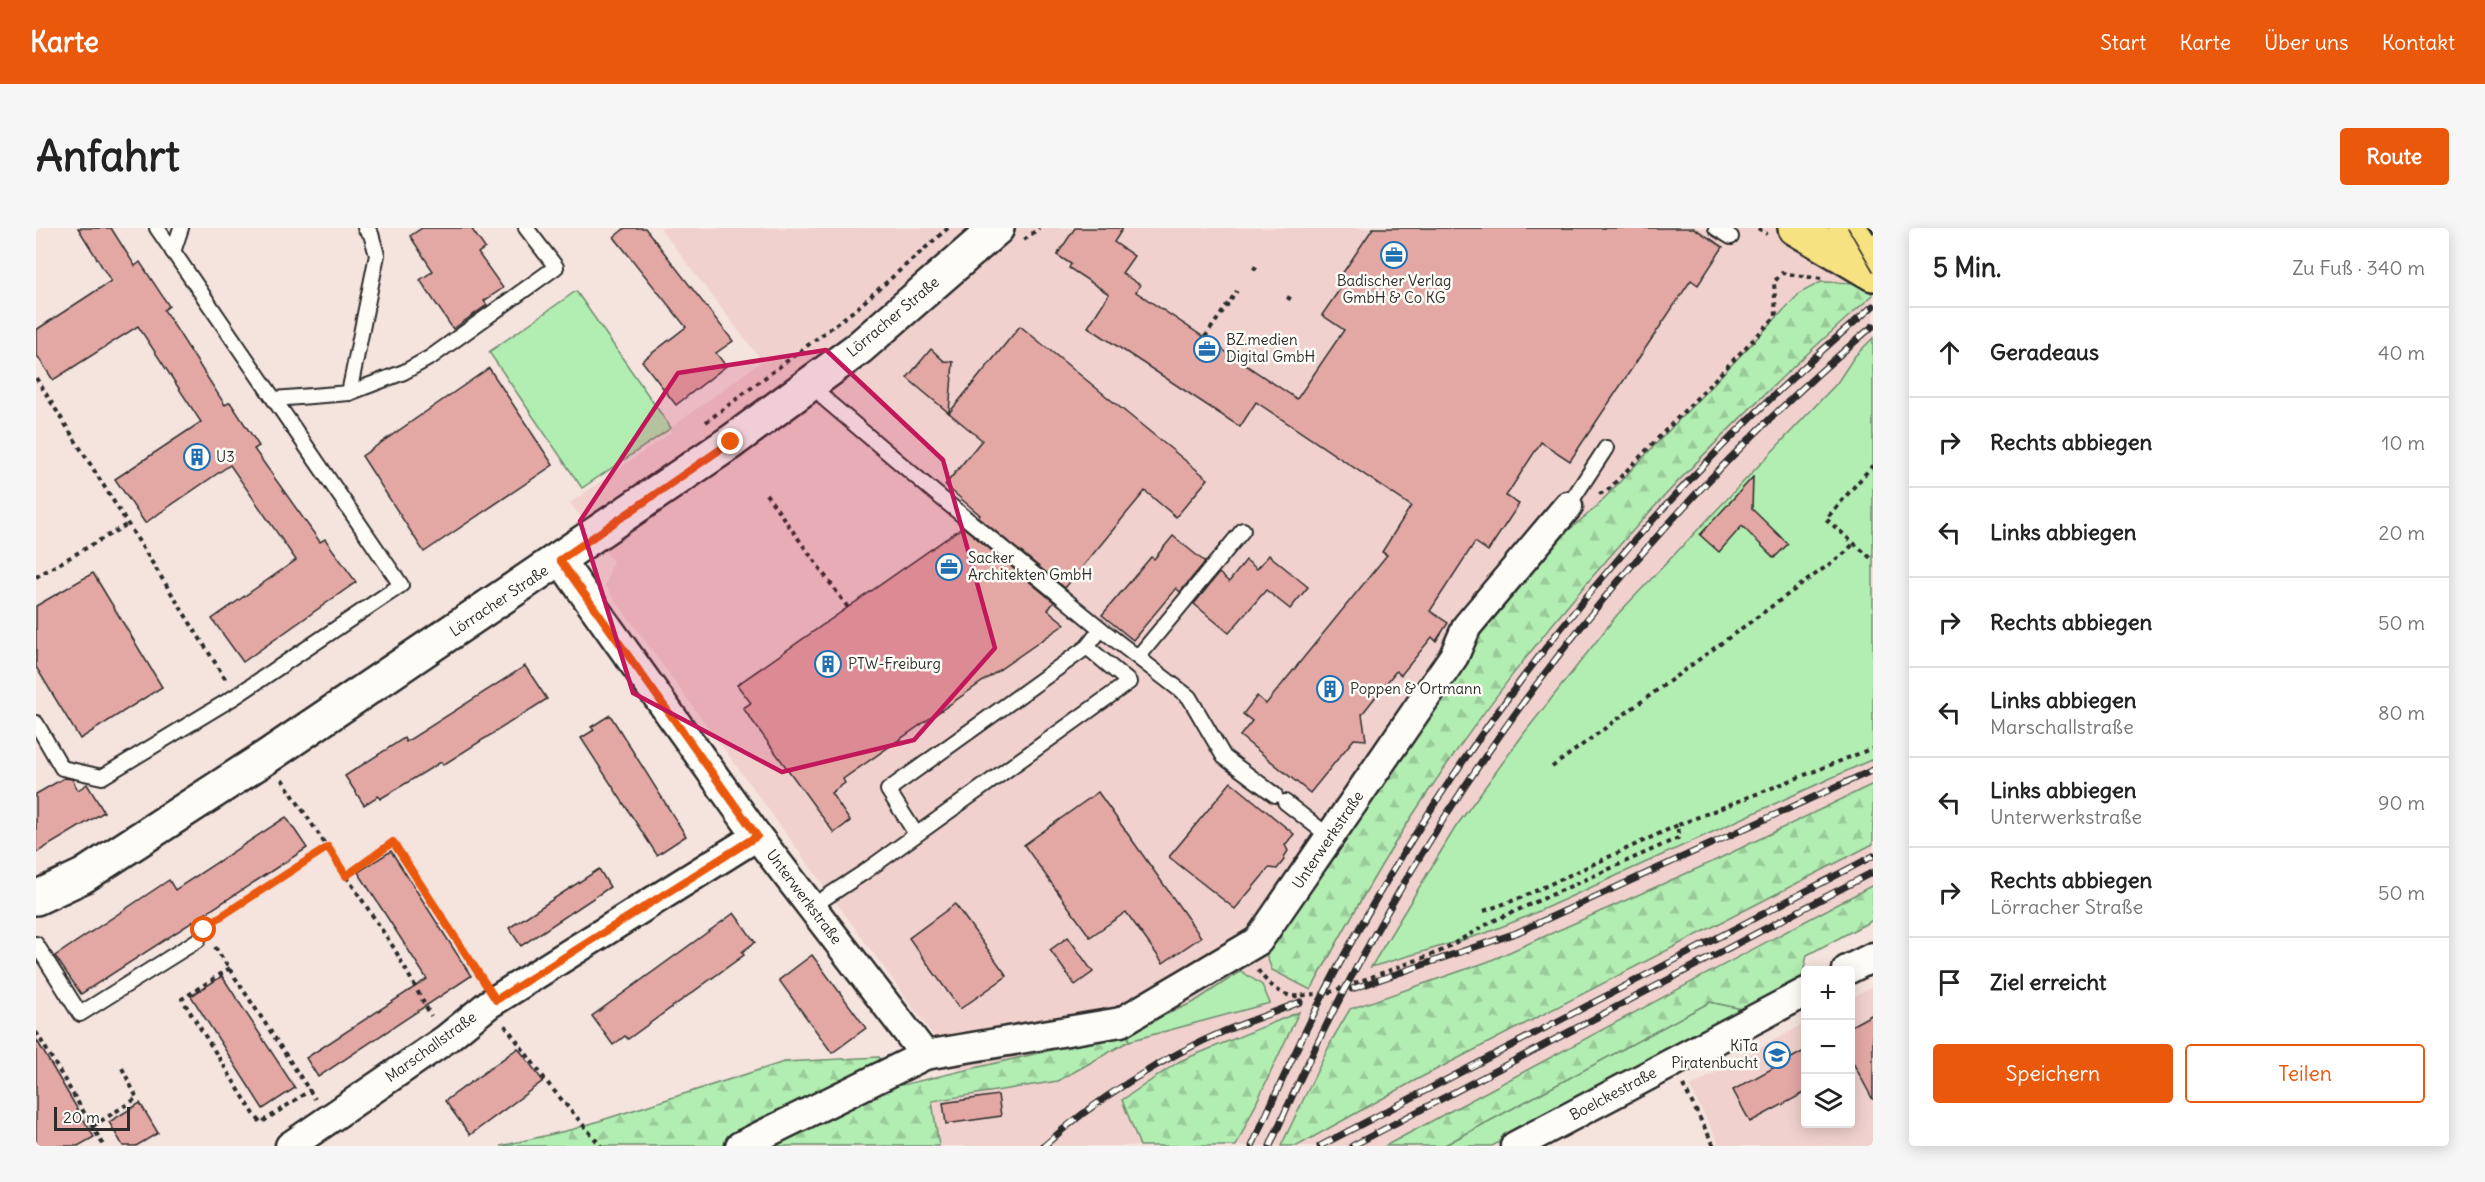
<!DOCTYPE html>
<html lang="de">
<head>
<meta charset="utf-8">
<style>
  body { margin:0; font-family:Delius,sans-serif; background:#f6f6f6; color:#222 }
  .controls { position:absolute; right:18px; bottom:18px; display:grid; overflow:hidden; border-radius:6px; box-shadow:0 3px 15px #0003 }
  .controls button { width:54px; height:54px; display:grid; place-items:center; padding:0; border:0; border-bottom:2px solid #e0e0e0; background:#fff; color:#222; font:30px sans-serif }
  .scale { position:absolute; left:18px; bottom:15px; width:76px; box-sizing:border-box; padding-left:6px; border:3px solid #2b2b2b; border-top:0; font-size:16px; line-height:21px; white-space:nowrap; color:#2b2b2b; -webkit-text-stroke:4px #fdfcf7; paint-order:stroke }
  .stop { position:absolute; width:18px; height:18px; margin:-14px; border:4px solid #ea580c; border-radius:50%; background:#fff }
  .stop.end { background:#ea580c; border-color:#fff; box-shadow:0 2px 6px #0008 }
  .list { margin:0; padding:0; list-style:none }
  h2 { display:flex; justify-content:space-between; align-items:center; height:78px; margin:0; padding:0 24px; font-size:26px }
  h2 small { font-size:20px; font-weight:400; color:#767676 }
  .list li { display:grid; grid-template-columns:39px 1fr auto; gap:18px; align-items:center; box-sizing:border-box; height:90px; padding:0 24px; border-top:2px solid #e0e0e0 }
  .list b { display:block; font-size:22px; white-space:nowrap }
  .list p { margin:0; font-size:20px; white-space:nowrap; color:#767676 }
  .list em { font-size:20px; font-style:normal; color:#767676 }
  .actions { display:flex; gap:12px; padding:18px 24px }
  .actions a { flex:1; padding:14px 0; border:2px solid #ea580c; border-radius:6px; text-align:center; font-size:21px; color:#ea580c }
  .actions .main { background:#ea580c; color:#fff }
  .icon { flex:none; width:33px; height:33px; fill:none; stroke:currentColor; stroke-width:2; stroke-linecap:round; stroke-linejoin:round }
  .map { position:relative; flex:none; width:1837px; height:918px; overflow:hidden; border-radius:6px }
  header { display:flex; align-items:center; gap:36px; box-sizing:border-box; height:84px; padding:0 30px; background:#ea580c; color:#fff }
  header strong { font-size:28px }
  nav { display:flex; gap:33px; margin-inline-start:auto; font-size:21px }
  .intro { display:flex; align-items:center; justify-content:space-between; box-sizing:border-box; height:144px; padding:0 36px }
  h1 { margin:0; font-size:42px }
  .button { padding:15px 27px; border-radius:6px; background:#ea580c; color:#fff; font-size:21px; font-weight:700 }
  main { display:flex; gap:36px; padding:0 36px }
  aside { flex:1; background:#fff; border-radius:6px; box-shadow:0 3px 15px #0003 }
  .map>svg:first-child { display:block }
</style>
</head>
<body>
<header>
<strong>Karte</strong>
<nav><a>Start</a><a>Karte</a><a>Über uns</a><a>Kontakt</a></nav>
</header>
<div class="intro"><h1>Anfahrt</h1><a class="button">Route</a></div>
<main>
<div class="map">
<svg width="1837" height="918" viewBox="0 0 1837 918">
  <defs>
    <pattern id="forest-firs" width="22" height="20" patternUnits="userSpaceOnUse" patternTransform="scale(1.5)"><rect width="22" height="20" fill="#b2edb2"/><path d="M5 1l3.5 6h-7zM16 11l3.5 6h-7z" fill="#99cb99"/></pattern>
  </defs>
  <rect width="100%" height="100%" fill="#f5e3de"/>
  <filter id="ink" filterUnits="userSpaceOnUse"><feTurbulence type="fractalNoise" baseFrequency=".0167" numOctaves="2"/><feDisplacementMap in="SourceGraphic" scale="12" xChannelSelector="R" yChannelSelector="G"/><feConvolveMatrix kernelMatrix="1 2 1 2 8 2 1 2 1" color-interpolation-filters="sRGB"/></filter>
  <g filter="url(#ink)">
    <g fill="#f0d1cd">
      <path d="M624,0H1837V65L1826,55L1528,306L1424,430L1275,762L1341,645L1389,567L1431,508L1540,367L1598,300L1671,223L1784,114L1837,67V110L1818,129L1801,155L1780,178L1581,387L1489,504L1419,600L1335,739L1450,705L1492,688L1837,531V556L1676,634L1451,734L1314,781L1245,918H1200L1262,785L1144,833L1086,872L1104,918H903L896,873L1022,853L1093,813L1234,774L1226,757L1205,743L1158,774L1092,804L924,844L569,358L577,333L534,275L636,204L635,200L726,133Z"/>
      <path d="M1837,616V657L1349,918H1261L1378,853Z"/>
      <path d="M1837,758V918H1684L1654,859L1769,795L1770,896H1814L1815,770Z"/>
    </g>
    <g fill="#b2edb2" stroke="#6e8c6e" stroke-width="1.5">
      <path d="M540,63L635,200L546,260L453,124Z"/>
      <path d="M1837,110V531L1492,688L1450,705L1335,739L1419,600L1489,504L1581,387L1801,155L1818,129Z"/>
      <path d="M1205,743L1226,757L1234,775L1093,813L1092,804L1158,774Z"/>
      <path d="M1674,774L1711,782L1635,826L1456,918H1407Z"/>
    </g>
    <g fill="url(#forest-firs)" stroke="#6e8c6e" stroke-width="1.5">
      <path d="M1785,54L1826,55L1837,67C1668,214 1515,381 1390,567C1348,629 1311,696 1275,762L1236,742L1228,721L1424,430L1528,306L1557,282L1764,65Z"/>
      <path d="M1837,556V616L1378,853L1261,918H1245L1297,810L1314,781L1451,734L1676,634Z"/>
      <path d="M1837,657V692L1771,727L1766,749L1711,782L1674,774L1407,918H1349Z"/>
      <path d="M1263,784L1200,918H1104L1086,872L1144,833Z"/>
      <path d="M1092,804L1093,813L1022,853L896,873L903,918H465L538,901L748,834L843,829L866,857Z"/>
    </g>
    <g fill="#e3a8a4" stroke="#2b2b2b" stroke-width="1.5">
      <path d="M42,0H75L99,38L104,34L133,78L128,82L189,177L194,174L223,218L218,221L284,314L289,311L320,354L207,434L176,391L260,332L194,237L109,295L79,251L165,194L102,98L17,152L0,126V102L75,53Z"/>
      <path d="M386,0H435L449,20L442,25L467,60L448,73L451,77L417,101L384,52L397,43L374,8Z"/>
      <path d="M589,0H609L697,113L680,125L690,138L640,177L606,133L650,99L578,9Z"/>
      <path d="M1039,0H1087L1078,14L1098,28L1086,45L1104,57L1100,64L1261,171L1308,102L1286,87L1306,58L1300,55L1337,0H1658L1687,19L1662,57L1655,52L1534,233L1505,214L1470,268L1483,276L1452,323L1439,314L1394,383L1412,395L1400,413L1396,409L1365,447L1360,443L1326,486L1330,512L1318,511L1274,565L1204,508L1216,493L1207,486L1221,468L1230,476L1351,327L1346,324L1375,278L1220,174L1204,199L1052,99L1073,66L1033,40L1035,36L1021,27Z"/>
      <path d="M984,98L1172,251L1140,289L1109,263L1029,360L942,289L944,287L909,257L946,212L913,185Z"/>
      <path d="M895,121L908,133L917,134L913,185L871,150Z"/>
      <path d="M453,140L517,237L388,324L326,228Z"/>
      <path d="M1717,249L1716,281L1752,316L1738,330L1706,298L1683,324L1664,307Z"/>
      <path d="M927,299L1018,374L1012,382L1029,396L807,551L809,555L795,565L814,593L798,605L707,480L715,475L701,457Z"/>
      <path d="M1137,308L1169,334L1144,364L1140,360L1097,412L1066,387L1115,329L1118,331Z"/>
      <path d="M1233,327L1272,359L1254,381L1230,362L1193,405L1158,376L1183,345L1193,354L1210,332L1221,341Z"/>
      <path d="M57,345L126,459L44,511L0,439V378Z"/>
      <path d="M489,438L511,471L407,537L405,534L344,571L342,568L328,577L309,548L368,510L370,514Z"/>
      <path d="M574,487L650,608L621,627L545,510L558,502L555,499Z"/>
      <path d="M28,550L36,551L42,562L51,556L68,584L0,625V566Z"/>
      <path d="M1195,554L1258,606L1249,617L1252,623L1248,629V632L1241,641L1233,640L1199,681L1133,629Z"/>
      <path d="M1062,564L1165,709L1127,735L1090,684L1054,709L988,617Z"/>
      <path d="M250,589L271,620L45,766L19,728L133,652L139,662Z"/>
      <path d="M355,623L435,748L282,849L270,830L391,751L322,644Z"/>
      <path d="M563,641L574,659L485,718L473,700Z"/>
      <path d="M919,676L971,748L924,781L873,710Z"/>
      <path d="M698,685L719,714L706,724L708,727L592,811L589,808L577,817L556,788Z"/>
      <path d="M1032,709L1057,744L1039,757L1014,722Z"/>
      <path d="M776,727L830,800L796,825L743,752Z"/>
      <path d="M186,748L259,860L227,881L155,768Z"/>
      <path d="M1837,786V872L1815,831V798Z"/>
      <path d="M0,811L58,909L42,918H0Z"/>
      <path d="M482,820L507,853L434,907L409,873Z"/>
      <path d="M1770,822V864L1714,894L1697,862Z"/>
      <path d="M962,867L965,888L910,896L907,875Z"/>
      <path d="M104,875L122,905L100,918H87L73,894Z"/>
    </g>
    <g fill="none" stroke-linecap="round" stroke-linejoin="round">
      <defs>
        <g id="lane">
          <path d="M1680,0L1695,9"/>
          <path d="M137,24L145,0"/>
          <path d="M775,154L791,173L898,264L1065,401L1153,469L1188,529L1239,567"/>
          <path d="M313,165L368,144L395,129L520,39L490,0"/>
          <path d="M238,171L313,165L341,27L335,6L329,0"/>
          <path d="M1532,278L1570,220"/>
          <path d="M1102,429L1207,302"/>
          <path d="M0,495L26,540L66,549L200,468L365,357L121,0"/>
          <path d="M1249,574L1294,609"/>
          <path d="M880,606L852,562L1051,419L1065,401"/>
          <path d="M775,679L827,645L1093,454L1051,419"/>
          <path d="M0,716L44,786L162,712"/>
        </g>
        <g id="street">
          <path d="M524,332L721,608L889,827"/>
          <path d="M1811,742L1837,729"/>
          <path d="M254,918L410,811L453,776L721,608"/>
          <path d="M704,918L889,827L1085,794L1222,713L1418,428L1431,398L1532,278"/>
          <path d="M1479,918L1770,764"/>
        </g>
        <path id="secondary" d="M0,670L47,648L232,528L695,214L823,120L961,0"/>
        <g id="primary">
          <path d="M1759,0L1837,46"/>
          <path d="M1809,0L1837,27"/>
        </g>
      </defs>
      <use href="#lane" stroke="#2b2b2b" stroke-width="18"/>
      <use href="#street" stroke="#2b2b2b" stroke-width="33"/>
      <use href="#secondary" stroke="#2b2b2b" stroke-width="38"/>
      <use href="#primary" stroke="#2b2b2b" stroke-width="38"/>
      <g stroke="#2b2b2b" stroke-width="4" stroke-dasharray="4.5 4.5" stroke-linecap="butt">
        <path d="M1722,0L1731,6"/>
        <path d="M988,12L1003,0"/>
        <path d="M1217,39L1223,42"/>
        <path d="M1251,69L1256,72"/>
        <path d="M1169,109L1201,63"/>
        <path d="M0,150L190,452"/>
        <path d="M670,194L820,81L912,0"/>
        <path d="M1837,237L1790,291L1837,332"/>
        <path d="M730,266L813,381"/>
        <path d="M1563,266L1571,263L1740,88L1738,54L1746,45L1785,51"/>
        <path d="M0,349L92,296"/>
        <path d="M1516,539L1810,324L1818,315"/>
        <path d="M246,551L358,720L395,788"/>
        <path d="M310,648L357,614L446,752"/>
        <path d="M1448,683L1484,670L1642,597"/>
        <path d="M172,697L292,619"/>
        <path d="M179,719L279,871"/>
        <path d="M194,740L146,771L218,886L225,895L274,862"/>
        <path d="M1222,742C1229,753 1243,766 1256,768C1262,769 1279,765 1289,766L1403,724L1455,694L1642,610V597L1837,520"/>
        <path d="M469,797L514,858L565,918"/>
        <path d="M0,804L68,918"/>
        <path d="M1647,857L1678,918"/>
        <path d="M57,898L101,870L86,840"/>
      </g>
      <use href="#lane" stroke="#fdfcf7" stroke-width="14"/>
      <use href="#street" stroke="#fdfcf7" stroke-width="28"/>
      <use href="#secondary" stroke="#fdfcf7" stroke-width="33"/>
      <use href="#primary" stroke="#f7e281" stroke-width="33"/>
      <g stroke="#2b2b2b" stroke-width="1.5">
        <path d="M1812,0L1837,43"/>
        <path d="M1834,0L1837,5"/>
      </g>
      <defs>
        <g id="rail">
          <path d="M1316,761L1480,705L1837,542"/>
          <path d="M1008,918C1058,872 1128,829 1191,802C1215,792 1240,784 1264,774"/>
          <path d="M1216,918C1246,852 1276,786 1311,722C1446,477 1623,260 1837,78"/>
          <path d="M1234,918C1369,605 1576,318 1837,98"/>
          <path d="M1284,918L1837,628"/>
          <path d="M1316,918L1837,644"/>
        </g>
      </defs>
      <use href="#rail" stroke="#2b2b2b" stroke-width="7"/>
      <use href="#rail" stroke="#fdfcf7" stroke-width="4.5" stroke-dasharray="14" stroke-linecap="butt"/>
    </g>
  </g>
  <g fill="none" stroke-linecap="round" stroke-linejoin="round" filter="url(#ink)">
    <path stroke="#ea580c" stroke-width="8" d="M168,702L167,700L292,619L310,648L357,614L460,772L721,608L524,332L695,214"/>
  </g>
  <path fill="#c2185b" fill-opacity="0.2" stroke="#c2185b" stroke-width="4.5" stroke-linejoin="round" d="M790,122L907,232L959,420L878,512L746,544L597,465L544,293L642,145Z"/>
  <defs>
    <symbol id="office-ring" viewBox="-11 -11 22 22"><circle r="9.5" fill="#fdfcf7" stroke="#1f6fb2" stroke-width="1.5"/><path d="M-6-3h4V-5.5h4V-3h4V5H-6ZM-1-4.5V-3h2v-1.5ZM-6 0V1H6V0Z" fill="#1f6fb2"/></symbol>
    <symbol id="building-ring" viewBox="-11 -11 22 22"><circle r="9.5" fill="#fdfcf7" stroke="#1f6fb2" stroke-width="1.5"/><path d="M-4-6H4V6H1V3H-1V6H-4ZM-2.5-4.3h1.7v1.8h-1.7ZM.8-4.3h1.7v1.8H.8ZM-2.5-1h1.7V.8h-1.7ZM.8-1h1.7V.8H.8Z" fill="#1f6fb2"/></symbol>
    <symbol id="school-ring" viewBox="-11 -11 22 22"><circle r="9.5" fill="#fdfcf7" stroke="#1f6fb2" stroke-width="1.5"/><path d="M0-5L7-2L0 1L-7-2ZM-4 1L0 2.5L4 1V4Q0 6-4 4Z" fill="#1f6fb2"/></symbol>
  </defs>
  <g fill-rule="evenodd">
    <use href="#office-ring" x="1343" y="12" width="30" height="30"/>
    <use href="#office-ring" x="1156" y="106" width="30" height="30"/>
    <use href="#building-ring" x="146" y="214" width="30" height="30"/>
    <use href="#office-ring" x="898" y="324" width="30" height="30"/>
    <use href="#building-ring" x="777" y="421" width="30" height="30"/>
    <use href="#building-ring" x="1279" y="446" width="30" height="30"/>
    <use href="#school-ring" x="1726" y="812" width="30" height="30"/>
  </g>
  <g text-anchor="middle" stroke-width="5" stroke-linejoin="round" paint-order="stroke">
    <g font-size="15" fill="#2b2b2b" stroke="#fdfcf7" text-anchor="start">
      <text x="1358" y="58" text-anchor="middle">Badischer Verlag<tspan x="1358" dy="17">GmbH &amp; Co KG</tspan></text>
      <text x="1190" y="117">BZ.medien<tspan x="1190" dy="17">Digital GmbH</tspan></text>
      <text x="180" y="234">U3</text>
      <text x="932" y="335">Sacker<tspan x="932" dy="17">Architekten GmbH</tspan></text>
      <text x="812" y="441">PTW-Freiburg</text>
      <text x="1314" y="466">Poppen &amp; Ortmann</text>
      <text x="1722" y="823" text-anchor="end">KiTa<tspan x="1722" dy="17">Piratenbucht</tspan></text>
    </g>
    <g font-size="15" fill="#2b2b2b" stroke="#fdfcf7">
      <text transform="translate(857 89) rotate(-40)" y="5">Lörracher Straße</text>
      <text transform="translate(463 373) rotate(-34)" y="5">Lörracher Straße</text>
      <text transform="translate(1292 612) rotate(-56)" y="5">Unterwerkstraße</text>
      <text transform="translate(768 669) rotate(53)" y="5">Unterwerkstraße</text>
      <text transform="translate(395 819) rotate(-36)" y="5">Marschallstraße</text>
      <text transform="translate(1577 866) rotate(-28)" y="5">Boelckestraße</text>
    </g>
  </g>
</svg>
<div class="controls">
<button>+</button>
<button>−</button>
<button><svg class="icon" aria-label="layers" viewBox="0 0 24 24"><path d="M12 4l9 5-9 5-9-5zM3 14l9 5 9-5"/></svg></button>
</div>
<div class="scale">20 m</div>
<div class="stop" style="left:168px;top:702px"></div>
<div class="stop end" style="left:695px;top:214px"></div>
</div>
<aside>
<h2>5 Min.<small>Zu Fuß · 340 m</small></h2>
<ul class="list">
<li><svg class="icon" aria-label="ahead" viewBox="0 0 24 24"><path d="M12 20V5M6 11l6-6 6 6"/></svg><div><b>Geradeaus</b></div><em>40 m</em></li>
<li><svg class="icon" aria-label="right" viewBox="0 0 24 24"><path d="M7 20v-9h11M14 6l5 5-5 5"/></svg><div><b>Rechts abbiegen</b></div><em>10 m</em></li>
<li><svg class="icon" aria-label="left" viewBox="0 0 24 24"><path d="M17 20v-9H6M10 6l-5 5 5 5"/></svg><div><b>Links abbiegen</b></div><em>20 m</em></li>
<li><svg class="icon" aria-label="right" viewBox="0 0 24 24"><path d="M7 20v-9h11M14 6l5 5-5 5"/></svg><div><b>Rechts abbiegen</b></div><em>50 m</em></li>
<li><svg class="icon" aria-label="left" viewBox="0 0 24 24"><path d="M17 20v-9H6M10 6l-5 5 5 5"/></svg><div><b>Links abbiegen</b><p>Marschallstraße</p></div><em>80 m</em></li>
<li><svg class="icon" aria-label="left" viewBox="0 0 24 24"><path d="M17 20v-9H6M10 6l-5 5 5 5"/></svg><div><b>Links abbiegen</b><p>Unterwerkstraße</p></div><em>90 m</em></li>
<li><svg class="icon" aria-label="right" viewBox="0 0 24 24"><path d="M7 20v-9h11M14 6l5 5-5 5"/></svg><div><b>Rechts abbiegen</b><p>Lörracher Straße</p></div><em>50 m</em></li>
<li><svg class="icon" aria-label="arrive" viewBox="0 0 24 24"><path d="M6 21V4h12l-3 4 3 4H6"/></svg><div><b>Ziel erreicht</b></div></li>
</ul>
<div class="actions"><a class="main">Speichern</a><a>Teilen</a></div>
</aside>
</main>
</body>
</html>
